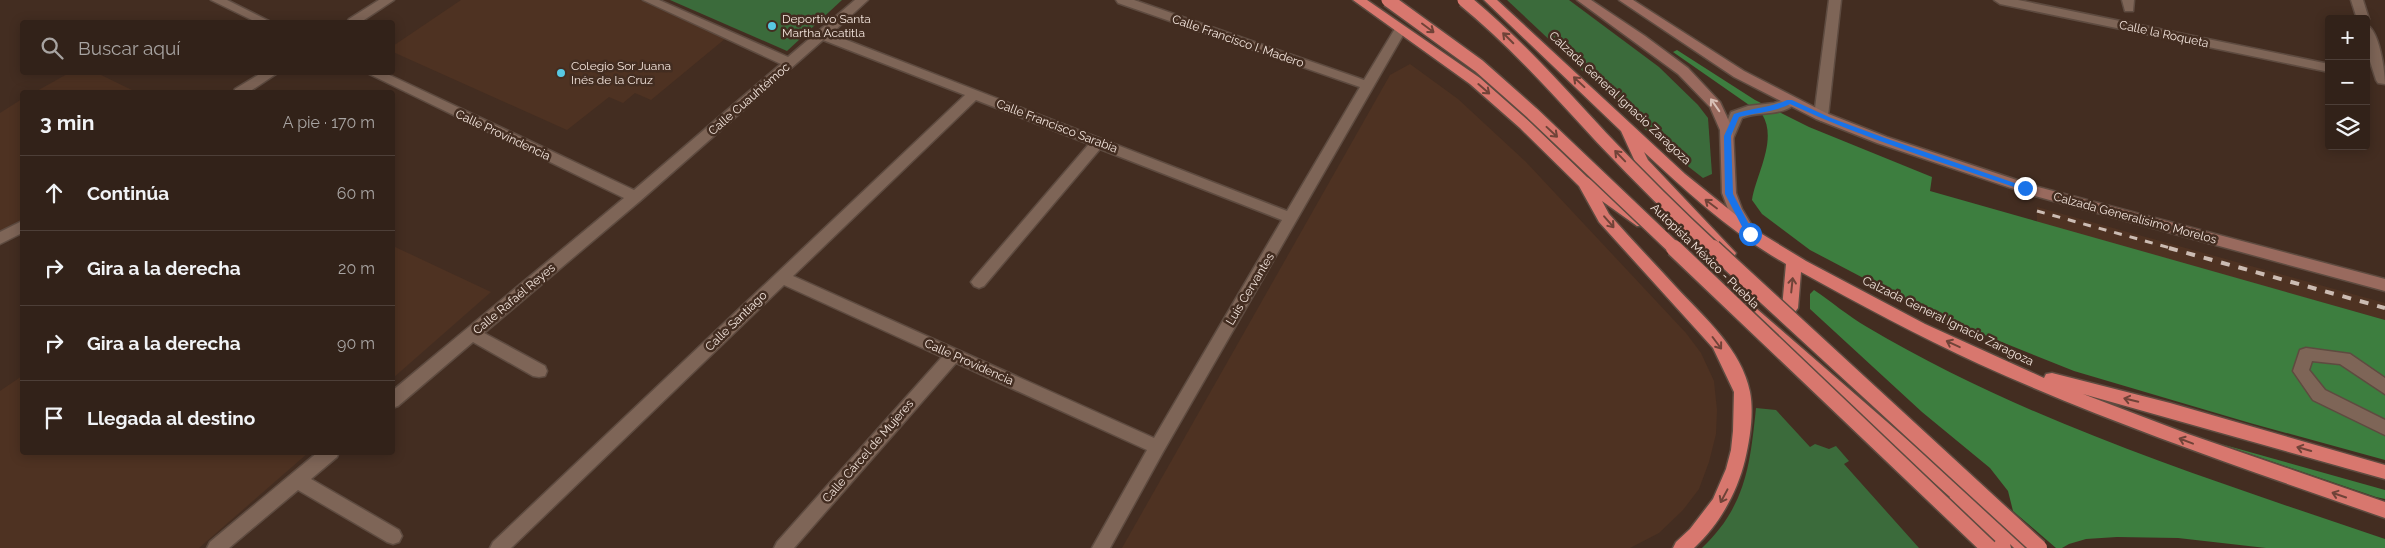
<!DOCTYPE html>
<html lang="es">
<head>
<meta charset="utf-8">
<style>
  body { margin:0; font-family:Raleway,sans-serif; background:#3a2a22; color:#f1f3f6 }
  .controls { position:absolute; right:15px; top:15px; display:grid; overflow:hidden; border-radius:5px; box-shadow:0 2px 12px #0003 }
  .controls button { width:45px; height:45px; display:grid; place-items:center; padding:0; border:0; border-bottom:1px solid #4d3f38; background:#322219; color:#f1f3f6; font:25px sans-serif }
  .stop { position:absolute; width:15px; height:15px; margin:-11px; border:4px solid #1a73e8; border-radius:50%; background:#fff }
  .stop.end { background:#1a73e8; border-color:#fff; box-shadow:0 1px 5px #0008 }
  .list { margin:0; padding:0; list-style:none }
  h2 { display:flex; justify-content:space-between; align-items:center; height:65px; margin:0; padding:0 20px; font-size:21px }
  h2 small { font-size:16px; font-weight:400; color:#a8a4a2 }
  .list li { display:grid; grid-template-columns:32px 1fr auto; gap:15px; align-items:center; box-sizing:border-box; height:75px; padding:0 20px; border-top:1px solid #4d3f38 }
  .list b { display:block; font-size:19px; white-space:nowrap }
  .list em { font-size:16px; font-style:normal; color:#a8a4a2 }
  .icon { flex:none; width:28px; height:28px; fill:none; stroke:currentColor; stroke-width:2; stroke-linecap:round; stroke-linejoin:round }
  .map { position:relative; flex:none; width:2385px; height:548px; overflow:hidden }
  .search { position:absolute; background:#322219; box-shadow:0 2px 12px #0003; left:20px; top:20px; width:375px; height:55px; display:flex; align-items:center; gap:12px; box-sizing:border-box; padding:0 18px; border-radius:5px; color:#a8a4a2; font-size:19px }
  .panel { position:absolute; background:#322219; box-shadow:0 2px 12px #0003; left:20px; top:90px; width:375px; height:365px; border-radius:5px }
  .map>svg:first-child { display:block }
</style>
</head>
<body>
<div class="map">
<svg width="2385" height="548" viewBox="0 0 2385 548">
  <rect width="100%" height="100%" fill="#432d21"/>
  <g fill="#4e3222">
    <path d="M461,0H640L726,38L651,100L635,93L623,103L609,97L567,130L393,52V46Z"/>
    <path d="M1410,64L1458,99L1526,162L1686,333L1701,353L1714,381L1717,410L1716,434L1709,462L1699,489L1683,510L1659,533L1630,548H1122L1390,75Z"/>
    <path d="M69,73H97L136,92H35Z"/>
    <path d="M22,99V226L0,240V113Z"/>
    <path d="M2037,207L2385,303V320L2037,223Z"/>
    <path d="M393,246L491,292L393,378L392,246Z"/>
    <path d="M22,376V452L308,453L199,548H0V391Z"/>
  </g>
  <g fill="#3b6b3b">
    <path d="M670,0H842L787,51Z"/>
    <path d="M1507,0H1569L1659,67L1698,105L1708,118L1712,174L1703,178L1667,150Z"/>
    <path d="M1756,408L1776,410L1810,447L1815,444L1829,449L1836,446L1849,461L1844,464L1919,548H1702C1746,506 1750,465 1756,408Z"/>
  </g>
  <g fill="#3d7e3f">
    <path d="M1677,50L1755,100L1809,127L1932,177L1930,191L2385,320V460L2250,423L2074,371L1932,314L1810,250L1762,214L1752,200C1756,174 1778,140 1762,114L1673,52Z"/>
    <path d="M1814,290C1832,302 1848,316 1867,327C2027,422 2209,479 2385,539V548H2266L2178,538L2117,537L2086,539L2069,544L2062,548H2056L2013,511L2008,491L1990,468L1922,412L1810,309V294Z"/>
    <path d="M2221,444L2385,490V499L2376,497Z"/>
  </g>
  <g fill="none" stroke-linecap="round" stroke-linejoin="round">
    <defs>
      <g id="street">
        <path d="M211,0H227L271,22H256Z"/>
        <path d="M379,0H394L361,22H347L349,19Z"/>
        <path d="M643,0H659L788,57L855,0H868L831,34L1287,211L1360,87L1118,3L1116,0H1134L1364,80L1396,27H1404L1406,30L1163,452L1110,548H1092L1147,450L956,363L794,548H774L777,542L942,357L784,285L511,548H490L493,542L965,95L823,40L640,201L484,333L545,366L547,371L545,376L539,377L533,376L473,342L398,406L392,408V391L624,198L365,72H383L634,190L781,64ZM976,100L1089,144L974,278L971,282L974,286L979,288L984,286L1100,149L1282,220L1154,438L793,276Z"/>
        <path d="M1829,0H1841L1828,116L1821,121L1814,116Z"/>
        <path d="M1994,0H2018L2329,64V72L2000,4Z"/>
        <path d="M2122,0H2134L2133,11H2125Z"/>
        <path d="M2351,0H2363L2369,19L2367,22L2366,19H2357Z"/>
        <path d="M2366,25C2379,28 2385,72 2385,84L2378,83L2376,80L2366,49Z"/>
        <path d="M263,72H279L249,92H234L235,89Z"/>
        <path d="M1789,98L1794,99L1796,102C1785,117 1757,111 1742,118L1733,139L1728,141L1721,136L1731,112L1748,106L1774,103Z"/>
        <path d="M22,221V233L0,244V232Z"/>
        <path d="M2306,348L2350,354L2385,378V394L2340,364L2312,361L2309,370L2325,390L2385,420V435L2313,400L2293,371L2300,350Z"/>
        <path d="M318,452H339L337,457L311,479L399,530L402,536L399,542L393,544L387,542L298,490L229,548H207L210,542Z"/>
      </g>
      <g id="secondary">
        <path d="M1577,0H1591L1645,36L1688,68L1720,102L1733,130L1736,193L1742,209L1757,234L1755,238H1745L1728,209L1722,193L1720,130L1710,107L1678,74Z"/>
        <path d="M1619,0H1633L1744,71L1826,113L1887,137L2038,187L2385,279V291L2035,196L1877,143L1816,119L1734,77Z"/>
      </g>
      <g id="highway">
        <path d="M1353,0H1367L1480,78L1530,122L1587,177L1647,218L1649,222L1647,226H1637L1602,201L1609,214C1631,239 1654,263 1676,287C1704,317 1742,350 1750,392C1754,413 1750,439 1745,460C1737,493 1719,525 1694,548H1673L1676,542L1690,529L1713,499L1726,469L1731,450L1733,431L1734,392L1713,348L1599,222L1579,186L1520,128L1470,84Z"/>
        <path d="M1484,0H1497L1685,174L1752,228L1806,261L1925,324L2044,378L2046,374L2052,373L2170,403L2385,465V479L2083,394L2188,434L2385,502V518C2248,470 2111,424 1979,364C1918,336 1859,304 1801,272L1798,308L1795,312L1790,314L1785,312L1782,308L1786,264C1733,234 1688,193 1644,152L1648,160L1736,253L1734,257H1724L1637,166L1621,131Z"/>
        <path d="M1745,301L1750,303L2000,520C2012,516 2030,538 2035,548H2014L2010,544L2011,548H1990L1947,508L1944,503L1950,497L1740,311L1737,307L1740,303Z"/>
      </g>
    </defs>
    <use href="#street" stroke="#5e4b40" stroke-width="3"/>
    <use href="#secondary" stroke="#5e4b40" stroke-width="3"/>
    <use href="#highway" stroke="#5e4b40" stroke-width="3"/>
    <use href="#street" fill="#7e6557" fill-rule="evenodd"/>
    <use href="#secondary" fill="#996a5e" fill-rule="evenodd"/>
    <use href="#highway" fill="#d8776e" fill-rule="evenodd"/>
    <path stroke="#ccbcb3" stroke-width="3" stroke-dasharray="8 8" stroke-linecap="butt" d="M2037,211L2174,249"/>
    <path stroke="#ccbcb3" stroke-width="4" stroke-dasharray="9 9" stroke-linecap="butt" d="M2169,248L2385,308"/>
    <defs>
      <g id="highway-bridge-far1">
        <path d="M1388,0L1479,66L1532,113L1675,249"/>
        <path d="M1464,0C1514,41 1557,89 1601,137C1637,175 1675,213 1714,249"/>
      </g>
      <g id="highway-bridge">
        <path d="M1674,248L1989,548"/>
        <path d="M1713,248L2039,548"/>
      </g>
    </defs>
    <use href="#highway-bridge-far1" stroke="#5e4b40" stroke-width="16" stroke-linecap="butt"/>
    <use href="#highway-bridge" stroke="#5e4b40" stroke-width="19" stroke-linecap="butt"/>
    <use href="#highway-bridge-far1" stroke="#d8776e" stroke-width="13"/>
    <use href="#highway-bridge" stroke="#d8776e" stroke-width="16"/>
  </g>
  <defs><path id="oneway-shaft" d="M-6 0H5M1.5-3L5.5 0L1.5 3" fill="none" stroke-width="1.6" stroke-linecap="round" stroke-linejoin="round" transform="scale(1.25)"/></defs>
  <g stroke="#704338">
    <use href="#oneway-shaft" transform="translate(1428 28) rotate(37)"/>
    <use href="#oneway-shaft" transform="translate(1508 38) rotate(-135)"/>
    <use href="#oneway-shaft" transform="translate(1579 82) rotate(-137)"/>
    <use href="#oneway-shaft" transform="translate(1484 89) rotate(41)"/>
    <use href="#oneway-shaft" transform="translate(1552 132) rotate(43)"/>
    <use href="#oneway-shaft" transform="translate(1620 156) rotate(-134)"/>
    <use href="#oneway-shaft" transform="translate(1711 204) rotate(-143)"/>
    <use href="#oneway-shaft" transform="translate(1609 222) rotate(49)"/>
    <use href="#oneway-shaft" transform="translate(1792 285) rotate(-84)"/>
    <use href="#oneway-shaft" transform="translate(1717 343) rotate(53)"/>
    <use href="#oneway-shaft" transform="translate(1953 344) rotate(-155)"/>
    <use href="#oneway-shaft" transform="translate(2131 400) rotate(-166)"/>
    <use href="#oneway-shaft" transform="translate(2186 441) rotate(-159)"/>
    <use href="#oneway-shaft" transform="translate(2304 449) rotate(-164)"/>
    <use href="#oneway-shaft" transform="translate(2339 495) rotate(-161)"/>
    <use href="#oneway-shaft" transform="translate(1724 496) rotate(118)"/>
  </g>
  <use stroke="#d8bfb6" href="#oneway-shaft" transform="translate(1715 105) rotate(-125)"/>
  <path fill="#1a73e8" d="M1787,100H1792L1831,118L1885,138L2029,188L2023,190C1944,163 1865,139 1790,104C1772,113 1757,112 1739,117L1731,136L1733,194L1754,234L1747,236L1725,194L1724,136L1734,114C1752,108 1770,108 1787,100Z"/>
  <g fill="#58c9e3" stroke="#432d21" stroke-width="2">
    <circle cx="772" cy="26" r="5"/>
    <circle cx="561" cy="73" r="5"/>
  </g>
  <g text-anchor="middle" stroke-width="5" stroke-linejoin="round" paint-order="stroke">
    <g font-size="12" fill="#f3e4dc" stroke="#432d21" text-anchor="start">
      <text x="782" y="23">Deportivo Santa<tspan x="782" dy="14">Martha Acatitla</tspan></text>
      <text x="571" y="70">Colegio Sor Juana<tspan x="571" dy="14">Inés de la Cruz</tspan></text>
    </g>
    <g font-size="12" fill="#f3e4dc" stroke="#432d21">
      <text transform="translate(2164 34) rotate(12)" y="4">Calle la Roqueta</text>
      <text transform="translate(1238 41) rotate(19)" y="4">Calle Francisco I. Madero</text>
      <text transform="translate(1620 98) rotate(43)" y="4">Calzada General Ignacio Zaragoza</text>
      <text transform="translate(749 99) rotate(-41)" y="4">Calle Cuauhtémoc</text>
      <text transform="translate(1057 126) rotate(21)" y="4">Calle Francisco Sarabia</text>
      <text transform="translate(503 135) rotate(25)" y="4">Calle Provindencia</text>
      <text transform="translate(2135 218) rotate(15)" y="4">Calzada Generalísimo Morelos</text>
      <text transform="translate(1705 256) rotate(44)" y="4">Autopista México - Puebla</text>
      <text transform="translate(1250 289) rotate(-59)" y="4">Luis Cervantes</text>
      <text transform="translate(514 299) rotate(-40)" y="4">Calle Rafaél Reyes</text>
      <text transform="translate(736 321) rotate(-44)" y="4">Calle Santiago</text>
      <text transform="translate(1948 321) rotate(26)" y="4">Calzada General Ignacio Zaragoza</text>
      <text transform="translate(969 362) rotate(24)" y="4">Calle Providencia</text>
      <text transform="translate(868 451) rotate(-49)" y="4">Calle Cárcel de Mujeres</text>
    </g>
  </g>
</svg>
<div class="controls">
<button>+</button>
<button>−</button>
<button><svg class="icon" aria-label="layers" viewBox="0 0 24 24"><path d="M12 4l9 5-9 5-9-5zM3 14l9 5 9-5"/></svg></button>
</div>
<div class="stop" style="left:1750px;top:234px"></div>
<div class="stop end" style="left:2025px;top:188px"></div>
<div class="search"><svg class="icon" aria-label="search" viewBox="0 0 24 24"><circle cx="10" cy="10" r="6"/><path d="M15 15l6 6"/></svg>Buscar aquí</div>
<section class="panel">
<h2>3 min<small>A pie · 170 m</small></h2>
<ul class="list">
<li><svg class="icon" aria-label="ahead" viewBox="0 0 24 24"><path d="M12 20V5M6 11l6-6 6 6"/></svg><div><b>Continúa</b></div><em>60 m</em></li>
<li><svg class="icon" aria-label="right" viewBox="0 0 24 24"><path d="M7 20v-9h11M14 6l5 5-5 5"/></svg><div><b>Gira a la derecha</b></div><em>20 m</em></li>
<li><svg class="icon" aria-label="right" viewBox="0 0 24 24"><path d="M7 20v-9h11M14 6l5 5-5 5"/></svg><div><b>Gira a la derecha</b></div><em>90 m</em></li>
<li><svg class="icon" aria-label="arrive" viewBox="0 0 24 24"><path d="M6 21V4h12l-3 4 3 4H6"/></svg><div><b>Llegada al destino</b></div></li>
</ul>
</section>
</div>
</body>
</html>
